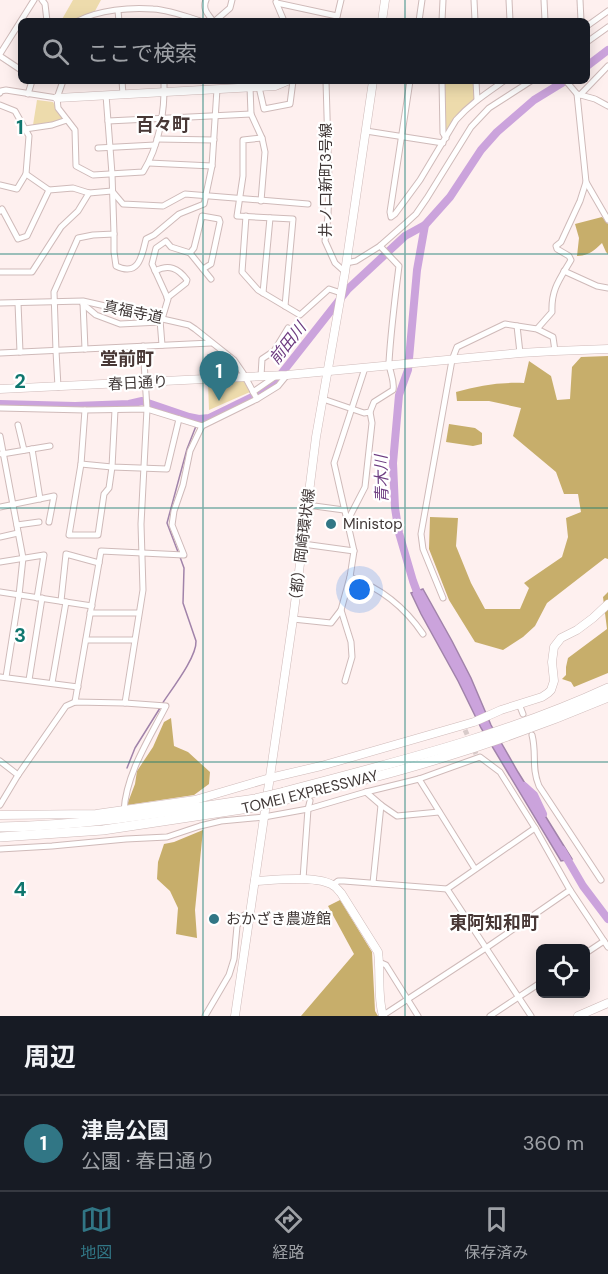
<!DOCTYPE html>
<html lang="ja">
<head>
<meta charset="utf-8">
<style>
  body { margin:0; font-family:"DM Sans","Noto Sans JP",sans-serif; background:#242831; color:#f1f3f6 }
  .controls { position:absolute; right:18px; bottom:18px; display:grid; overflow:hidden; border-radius:9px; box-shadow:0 3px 15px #0003 }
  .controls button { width:54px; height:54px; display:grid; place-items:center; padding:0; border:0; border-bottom:2px solid #363941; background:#171b24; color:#f1f3f6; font:30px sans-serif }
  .you { position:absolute; left:360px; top:590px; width:21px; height:21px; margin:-15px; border:4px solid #fff; border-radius:50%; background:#1a73e8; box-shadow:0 0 0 9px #1a73e833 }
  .badge { display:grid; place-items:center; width:39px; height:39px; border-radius:50%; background:#317685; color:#fff; font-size:20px; font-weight:700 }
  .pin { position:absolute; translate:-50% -50px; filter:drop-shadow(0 2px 3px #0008) }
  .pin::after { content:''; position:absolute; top:32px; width:21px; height:18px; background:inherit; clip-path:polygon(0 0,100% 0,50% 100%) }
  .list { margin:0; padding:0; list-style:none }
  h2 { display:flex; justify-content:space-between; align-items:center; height:78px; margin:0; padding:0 24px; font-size:26px }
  h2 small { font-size:20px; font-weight:400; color:#9ea1a6 }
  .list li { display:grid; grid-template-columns:39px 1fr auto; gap:18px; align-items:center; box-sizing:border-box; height:96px; padding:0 24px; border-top:2px solid #363941 }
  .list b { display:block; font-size:22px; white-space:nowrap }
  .list p { margin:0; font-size:20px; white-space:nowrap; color:#9ea1a6 }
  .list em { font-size:20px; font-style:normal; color:#9ea1a6 }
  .icon { flex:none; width:33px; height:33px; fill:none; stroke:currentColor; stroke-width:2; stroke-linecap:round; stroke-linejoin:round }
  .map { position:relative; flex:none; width:608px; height:1016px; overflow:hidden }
  .search { position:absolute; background:#171b24; box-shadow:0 3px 15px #0003; left:18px; right:18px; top:18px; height:66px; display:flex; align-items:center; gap:15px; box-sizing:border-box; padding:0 21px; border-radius:9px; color:#9ea1a6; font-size:22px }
  .sheet { height:174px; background:#171b24 }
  nav { display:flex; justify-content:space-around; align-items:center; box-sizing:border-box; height:84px; border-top:2px solid #363941; background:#171b24; font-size:16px; color:#9ea1a6 }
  nav a { display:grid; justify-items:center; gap:3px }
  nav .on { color:#317685 }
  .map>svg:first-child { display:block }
</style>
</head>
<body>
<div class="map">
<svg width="608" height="1016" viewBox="0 0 608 1016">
  <rect width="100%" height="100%" fill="#fef0ef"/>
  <g fill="#eddbac">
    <path d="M73,0H101L95,11L84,15L73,21H61Z"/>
    <path d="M443,81H474V100L447,133L445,132Z"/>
    <path d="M37,100L53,102L63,120L33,125Z"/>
    <path d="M243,380L250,392L209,410L208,382Z"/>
  </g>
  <g fill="#c7ae6b">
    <path d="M602,217L608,224V254L606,252L602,243C595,250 588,256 577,256L579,238L575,224Z"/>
    <path d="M608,356V559L605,558L547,603L535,626L523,637L503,650L475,642L449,600L429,549L430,517L458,518L456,546L471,583L485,609H520L529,588L524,583L562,557L568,537L566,518L581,512L578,494H564L556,472L513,436L521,408L489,401H457L456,392C479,385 501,382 524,383L529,361L551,376L557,400L570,399L572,367L581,357Z"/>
    <path d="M449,424L475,428L482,433V444L473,446L446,442Z"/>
    <path d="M608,592V673L574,687L571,682L562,679L566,675V667L568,658L607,629L603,597Z"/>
    <path d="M171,718L174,746L188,752L210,772L209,784L194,795L127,805L135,784L137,771L153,747L164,722Z"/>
    <path d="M203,830L195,910L197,938L176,934L178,908L170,891L157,879L158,862L164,844L174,842Z"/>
    <path d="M340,900L372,952L375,1011L378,1016H301L354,954L328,906Z"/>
  </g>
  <path fill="#cba3dc" stroke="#a183aa" stroke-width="1.5" d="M423,589L452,641L471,678L491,725L518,772L572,859L561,861L481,728L458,681L421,614L411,593Z"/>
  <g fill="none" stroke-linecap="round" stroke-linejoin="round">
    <g stroke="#a183aa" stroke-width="1.5">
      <path d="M178,552L167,523L187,449L196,426"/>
      <path d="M162,704C171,690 197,657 196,641L183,603L184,568L180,557"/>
      <path d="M127,768L135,748L160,708"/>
    </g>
    <g stroke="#cba3dc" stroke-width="8">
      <path d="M587,66L608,50"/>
      <path d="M0,404L75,406L129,404L142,401L189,417L199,419L209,418L252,397L274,383L348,289L405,236L425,225"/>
      <path d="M420,600L413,581L399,533L395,508L393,463L399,395L408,370L417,270L425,225L450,197L481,150L497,132L534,100L565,81"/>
      <path d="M524,786L534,795L543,814"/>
      <path d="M562,850L583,886L608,919"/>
    </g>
    <path stroke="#d8cbca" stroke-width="5" stroke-dasharray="5 2.5" stroke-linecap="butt" d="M465,730L476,754"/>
    <defs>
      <g id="street">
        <path d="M42,0L45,4L47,21"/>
        <path d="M206,0C202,9 208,14 213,21"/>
        <path d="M474,0L475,21"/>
        <path d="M509,0L510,21"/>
        <path d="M544,0L545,21"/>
        <path d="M580,0L581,21"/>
        <path d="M276,2L284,21"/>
        <path d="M277,3L337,16"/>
        <path d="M118,11L119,21"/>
        <path d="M78,21C98,10 131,7 153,9C169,10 185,16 200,21"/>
        <path d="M215,21L230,8L232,0"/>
        <path d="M336,21L341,0"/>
        <path d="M419,21L422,0"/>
        <path d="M442,21L443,0"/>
        <path d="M587,26L608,11"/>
        <path d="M587,42L608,27"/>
        <path d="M0,54L34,0"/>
        <path d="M0,56L21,70"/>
        <path d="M63,81L57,98L58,108L75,130L76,166L93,175L143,172C159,146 165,112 164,81"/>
        <path d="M122,81L123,94"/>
        <path d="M326,81L329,183L328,216L325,241L335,263L345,272"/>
        <path d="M410,81L390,212L391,217L395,214L420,180L456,120C470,104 487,93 504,81"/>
        <path d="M442,81L443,133L446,138"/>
        <path d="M476,81L477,100"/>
        <path d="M566,81L577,94L595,99L608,106"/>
        <path d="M250,87L251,114L262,138L265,152L261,201"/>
        <path d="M259,87L264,109L290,104L293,81"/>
        <path d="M0,93L1,91L6,90L57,98"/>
        <path d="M28,94L32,81"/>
        <path d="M577,94L586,182L608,220"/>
        <path d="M580,95L608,66"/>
        <path d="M0,105L15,111L29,136L26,174L17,189L0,185"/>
        <path d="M108,121L251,114"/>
        <path d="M25,129L52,125L67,120"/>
        <path d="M366,131L443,143"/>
        <path d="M262,138L243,140V176L237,216L293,219L285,306"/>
        <path d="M157,139L214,140"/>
        <path d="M98,148L155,145"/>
        <path d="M149,163L212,166"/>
        <path d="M26,174L49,190"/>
        <path d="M112,191L123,204L163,206L185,194L308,204"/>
        <path d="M0,211L2,209L18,239L27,236L49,190L73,188L89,193L112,191"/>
        <path d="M246,216L242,272L258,290L300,315L329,289L341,293"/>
        <path d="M114,234V252L116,266C139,277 142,256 146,239L154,235L179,214L204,204L212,166L217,89"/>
        <path d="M190,253L194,248L202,216L219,219L220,222L211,264L203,269"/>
        <path d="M346,263L356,261L380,246L405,224L416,214L427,198L471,127L489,108L531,81"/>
        <path d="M155,271C169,264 178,268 187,280L186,283L167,298"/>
        <path d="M564,271L597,286L608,288"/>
        <path d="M0,272H32L61,227L78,211L89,193"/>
        <path d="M263,293L270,218"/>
        <path d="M0,303L83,301L189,325L195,329L234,360L243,373L257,399"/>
        <path d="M18,303L20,352"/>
        <path d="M83,303L85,349"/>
        <path d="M83,304L96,315L120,324L160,322"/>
        <path d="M162,319L168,299L152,264L156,248L166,241L171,247L190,253L211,279"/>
        <path d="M160,320L162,345"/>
        <path d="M517,326L520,353"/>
        <path d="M537,329L552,312C551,289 560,279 571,260L569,256L557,249L556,246L561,242L580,201L586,182"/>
        <path d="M0,353L211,343"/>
        <path d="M261,376L262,359L274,351L288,328"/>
        <path d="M58,387L56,351L54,292L78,238L93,235L114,234L112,174L106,95"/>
        <path d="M253,392L276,376"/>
        <path d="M323,399L364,413L370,412L374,402L393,390C395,380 389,371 389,362C391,329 395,298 399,266L380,246"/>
        <path d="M0,408L85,410L147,409L202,426"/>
        <path d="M85,410L81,464L69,535H98L104,494L109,488L112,467L115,410"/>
        <path d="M18,425L24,450"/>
        <path d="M0,436L23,558L19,595L6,677"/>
        <path d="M32,449L40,499"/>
        <path d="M2,454L50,446"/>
        <path d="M81,464L112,467L167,469L179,419"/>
        <path d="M307,505L344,510"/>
        <path d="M0,507L54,496L49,522"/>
        <path d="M346,518L350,516L365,487L372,423L370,412"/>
        <path d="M17,525L39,522"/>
        <path d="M0,537L18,533"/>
        <path d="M303,544L354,551"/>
        <path d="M0,562L44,555L37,598"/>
        <path d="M350,577C381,588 404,606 423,634"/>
        <path d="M0,592L92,606"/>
        <path d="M443,598L423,549L421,534L452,360L457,347L505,324L537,329L553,337L555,351"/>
        <path d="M61,601L66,554L99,563"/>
        <path d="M90,613H138"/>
        <path d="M293,619L331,623L341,610"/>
        <path d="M86,640H134"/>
        <path d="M0,677L78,687"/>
        <path d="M29,680L42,598"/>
        <path d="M345,681L352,657L351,642L341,610L350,577L354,551L334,463L365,368"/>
        <path d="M52,683L66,602"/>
        <path d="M75,702L101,551L184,555L172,525L174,511L183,485L190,451L202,426L257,399L278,386L287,375"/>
        <path d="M125,703L143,590L141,524L147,409L143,346"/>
        <path d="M519,704L523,714"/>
        <path d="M532,735C537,754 531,767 539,786L601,880"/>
        <path d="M0,761L18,775"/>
        <path d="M419,779L475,869"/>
        <path d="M366,792L381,805L397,816L439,812"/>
        <path d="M0,805L18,775L66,706L75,702L125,703L166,706C149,739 126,774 124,811"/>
        <path d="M0,849L52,846L126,839L167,837L200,826L221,821L264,817L308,809L366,792L419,779L480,757L500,772L535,828L570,890L608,947"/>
        <path d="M303,879L308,809L310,801"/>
        <path d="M373,883L381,805"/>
        <path d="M333,885L338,881H344L447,889L535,828"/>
        <path d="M447,889L531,1016"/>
        <path d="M586,953L604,941"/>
        <path d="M379,962L386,965L418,1016"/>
        <path d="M205,1016L229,975L234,959L237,926L244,915L251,913"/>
        <path d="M382,1016L486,948L570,890"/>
        <path d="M490,1016L540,983"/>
      </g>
      <g id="secondary">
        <path d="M382,21L385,0"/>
        <path d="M57,98L275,86L287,81"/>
        <path d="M0,389L287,375L520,353L555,351L608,349"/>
        <path d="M0,815L96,814L195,800L270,778L321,766L474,722L501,710L542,697L548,693L551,690L554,681L552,662L554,647L561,638L577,630L593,618L608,604"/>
        <path d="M255,881C274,880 319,875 334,886C336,887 338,890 341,893L378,952C381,973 377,996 383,1016"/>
        <path d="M235,1016L293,619L316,437L345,272L373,81"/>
        <path d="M578,1016L608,1003"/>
      </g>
      <g id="highway">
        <path d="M284,792C393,763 504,736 608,688"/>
        <path d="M284,800C324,790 365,780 404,769C474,749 542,725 608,697"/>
        <path d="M0,827C86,826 171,811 255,799"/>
        <path d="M0,837L103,830L256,807"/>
      </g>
    </defs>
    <use href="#street" stroke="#cfbab9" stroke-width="7"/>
    <use href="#secondary" stroke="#cfbab9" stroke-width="9"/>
    <use href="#highway" stroke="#cfbab9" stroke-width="10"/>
    <use href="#street" stroke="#fff" stroke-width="5"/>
    <use href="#secondary" stroke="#fff" stroke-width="8"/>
    <use href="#highway" stroke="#fff" stroke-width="9"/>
    <defs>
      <g id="highway-bridge">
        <path d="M255,799L284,792"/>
        <path d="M256,807L284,800"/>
      </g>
    </defs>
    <use href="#highway-bridge" stroke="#cfbab9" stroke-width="10" stroke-linecap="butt"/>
    <use href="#highway-bridge" stroke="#fff" stroke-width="9"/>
  </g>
  <path fill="none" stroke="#0f766e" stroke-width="1.5" stroke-opacity="0.55" d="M203,0V21M405,0V21M203,81V1016M405,81V1016M0,254H608M0,508H608M0,762H608"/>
  <g fill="#317685" stroke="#fff" stroke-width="2">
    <circle cx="331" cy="524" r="6"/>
    <circle cx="214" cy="919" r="6"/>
  </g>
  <g text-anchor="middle" stroke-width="4.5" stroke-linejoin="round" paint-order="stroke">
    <g font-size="15" fill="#403837" stroke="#fff">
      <text transform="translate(326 180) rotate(-90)" y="5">井ノ口新町3号線</text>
      <text transform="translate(133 312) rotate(12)" y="5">真福寺道</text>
      <text transform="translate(138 383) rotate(-3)" y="5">春日通り</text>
      <text transform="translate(302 548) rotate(-83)" y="5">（都）岡崎環状線</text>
      <text transform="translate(310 792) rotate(-14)" y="5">TOMEI EXPRESSWAY</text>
    </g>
    <g font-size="15" fill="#403837" stroke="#fff" text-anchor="start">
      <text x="343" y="529">Ministop</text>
      <text x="226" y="924">おかざき農遊館</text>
    </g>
    <g font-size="16" font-style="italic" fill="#6d3b80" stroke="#fff">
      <text transform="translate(287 343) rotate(-52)" y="6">前田川</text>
      <text transform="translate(381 479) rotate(-91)" y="6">青木川</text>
    </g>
    <g font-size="18" font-weight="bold" fill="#483836" stroke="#fff">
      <text x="163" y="131">百々町</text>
      <text x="127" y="365">堂前町</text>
      <text x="494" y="929">東阿知和町</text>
    </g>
  </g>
  <g font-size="20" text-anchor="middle" font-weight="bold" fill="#0f766e" stroke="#fff" stroke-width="4.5" stroke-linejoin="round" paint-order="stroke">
    <text x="20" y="134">1</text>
    <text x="20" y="388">2</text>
    <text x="20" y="642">3</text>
    <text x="20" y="896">4</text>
  </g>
</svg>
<div class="controls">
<button><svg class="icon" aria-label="locate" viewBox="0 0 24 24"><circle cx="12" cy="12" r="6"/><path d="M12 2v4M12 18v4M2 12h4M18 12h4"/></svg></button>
</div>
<div class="you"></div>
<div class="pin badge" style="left:219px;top:401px">1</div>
<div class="search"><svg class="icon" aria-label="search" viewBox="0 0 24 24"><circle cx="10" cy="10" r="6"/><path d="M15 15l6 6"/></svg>ここで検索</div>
</div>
<section class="sheet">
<h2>周辺<small></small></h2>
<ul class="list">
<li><span class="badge">1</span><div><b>津島公園</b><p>公園 · 春日通り</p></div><em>360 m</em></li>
</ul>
</section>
<nav>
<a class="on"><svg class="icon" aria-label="map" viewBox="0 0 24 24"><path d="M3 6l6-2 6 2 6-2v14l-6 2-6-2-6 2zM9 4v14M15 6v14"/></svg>地図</a>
<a><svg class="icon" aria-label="directions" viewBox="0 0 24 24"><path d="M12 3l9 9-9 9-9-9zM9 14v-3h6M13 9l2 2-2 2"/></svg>経路</a>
<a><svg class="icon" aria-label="saved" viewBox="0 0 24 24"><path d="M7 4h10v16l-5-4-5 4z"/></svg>保存済み</a>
</nav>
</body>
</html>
